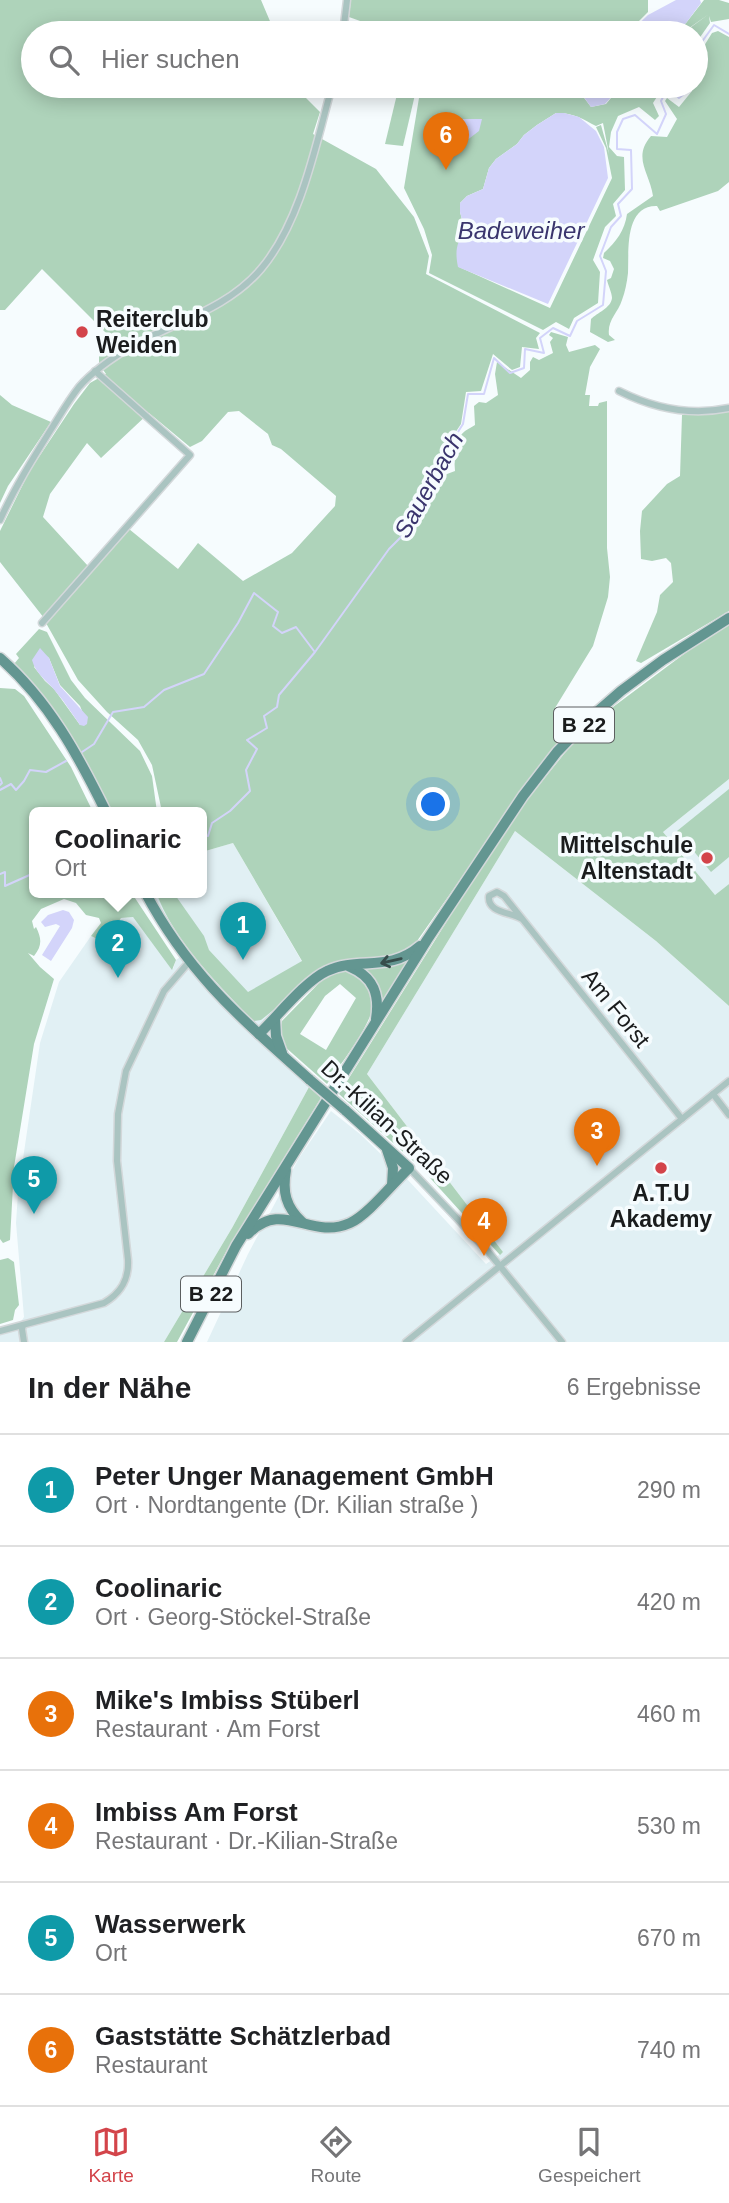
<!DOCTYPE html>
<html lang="de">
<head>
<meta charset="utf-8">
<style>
  body { margin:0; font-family:Helvetica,sans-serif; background:#f6f6f6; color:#202124 }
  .you { position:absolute; left:434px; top:805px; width:24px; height:24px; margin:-18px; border:5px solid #fff; border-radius:50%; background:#1a73e8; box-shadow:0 0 0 10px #1a73e833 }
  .badge { display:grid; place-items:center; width:46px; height:46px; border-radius:50%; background:#d3444a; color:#fff; font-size:23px; font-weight:700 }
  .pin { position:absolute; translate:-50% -58px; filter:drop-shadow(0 2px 4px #0008) }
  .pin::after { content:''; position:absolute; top:37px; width:24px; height:21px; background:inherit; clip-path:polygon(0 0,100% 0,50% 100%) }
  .popup { position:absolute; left:29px; top:807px; width:178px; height:91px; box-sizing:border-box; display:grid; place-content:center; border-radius:10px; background:#fff; filter:drop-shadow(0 2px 5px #0005); font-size:23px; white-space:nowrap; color:#757577 }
  .popup b { font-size:26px; color:#202124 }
  .popup::after { content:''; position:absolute; left:50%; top:100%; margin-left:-14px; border:14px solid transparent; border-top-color:#fff }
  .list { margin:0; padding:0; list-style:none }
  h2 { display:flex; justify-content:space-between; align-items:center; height:91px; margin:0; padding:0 28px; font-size:30px }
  h2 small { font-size:23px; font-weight:400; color:#757577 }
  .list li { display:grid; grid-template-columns:46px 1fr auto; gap:21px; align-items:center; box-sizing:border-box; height:112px; padding:0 28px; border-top:2px solid #e0e0e0 }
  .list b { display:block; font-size:26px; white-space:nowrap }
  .list p { margin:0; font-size:23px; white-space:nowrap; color:#757577 }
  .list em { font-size:23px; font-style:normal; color:#757577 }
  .icon { flex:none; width:38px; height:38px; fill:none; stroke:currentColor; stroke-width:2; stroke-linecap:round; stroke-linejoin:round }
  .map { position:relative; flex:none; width:729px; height:1342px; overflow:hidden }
  .search { position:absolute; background:#fff; box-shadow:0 4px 18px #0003; left:21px; right:21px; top:21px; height:77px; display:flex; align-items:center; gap:18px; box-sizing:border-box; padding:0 24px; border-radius:38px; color:#757577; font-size:26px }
  .sheet { height:763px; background:#fff }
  nav { display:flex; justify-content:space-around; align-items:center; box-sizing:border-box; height:98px; border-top:2px solid #e0e0e0; background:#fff; font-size:19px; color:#757577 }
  nav a { display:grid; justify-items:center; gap:4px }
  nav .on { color:#d3444a }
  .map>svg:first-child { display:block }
</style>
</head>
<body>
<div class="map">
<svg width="729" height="1342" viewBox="0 0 729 1342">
  <rect width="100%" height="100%" fill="#f6fcfe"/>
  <g fill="#e1f0f4">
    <path d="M729,779V884L715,895L663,832Z"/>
    <path d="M515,831L656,941L729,1006V1342H207L248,1254L299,1158L331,1111L360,1134L407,1179L486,1264L503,1252L367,1074Z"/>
    <path d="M233,843L312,979L266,1019L253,1036L309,1087L232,1228L164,1342H0V1335L15,1331L24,1317L16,1223L18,1193L40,1043L59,982L91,936L106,943L121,918L133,917L173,969L176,960L188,951L150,892H202V852Z"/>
  </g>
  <g fill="#aed3ba" fill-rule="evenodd">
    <path d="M0,0H261L275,33H33V86H299L302,94L320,112L313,134L376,169L414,217L429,256L426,274L540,333L536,338L539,349L522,347L520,367L512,370L493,354L481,391L466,392L461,424L445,448L435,470L413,502L404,530L399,536L406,534L425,514L424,493L439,477L455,471C454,458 453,440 465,431C468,429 472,427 475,425L474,406L479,402L486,403L498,395L495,374L497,362L521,378L530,370V362L533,357L539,360L553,353L550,342L553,338L549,335L551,332L568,337L566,345L569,352L595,345L600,349L590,367L585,395H590L589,406H598L599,403L607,401V548L610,577L608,597L593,646L555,708L581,718L518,797L410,951L312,979L261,1020L254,1021L248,1016C214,979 174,941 156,892H173L204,936L209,950L248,992L302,961L233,843L202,852V812H162L152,765L138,740L107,712L78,680L46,623L129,529L178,569L198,543L243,581L292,553L335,506L336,496L281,449L272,445L268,434L239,411L228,412L202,441L190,447L149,413L101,458L87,443L50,494L43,517L88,566L44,618L0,562V531L29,472L74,404L90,383L106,374L99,364V354L112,339L42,269L5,310H0Z"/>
    <path d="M351,0H648V12L627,33H430V30L374,26L349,17Z"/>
    <path d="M704,0H719L729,3V19L711,22L709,16L710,23L696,43V33H683L709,14L682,33H674L686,23Z"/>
    <path d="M718,31L729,37V182L718,191L660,211L657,206C624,205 629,252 628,273C627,282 625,292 622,300C618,313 607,320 609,335L615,340L608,342L590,332L591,319C597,313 611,308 612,298C612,293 608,285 607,280L611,278L614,269L610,261L603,258L604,253C616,242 625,230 627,214L653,196C650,173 632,158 651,136L667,137L677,119L665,101L667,98L679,107L692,91V86H696V59L712,33Z"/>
    <path d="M399,86H417L403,146L385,144Z"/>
    <path d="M421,86H575L591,107L606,104L621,86H664L653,103L659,116L655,120L639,107L618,116L611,132L609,147L617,156L624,157L625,190L613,204L616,216L605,227L593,260L600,272L598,303L574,318L569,329L556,322L543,330L429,273L432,255L424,229L404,188ZM556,113C572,112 583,119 596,126L603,123L609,154L601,125L596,127L606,148L612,178L550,308L459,267L460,238L465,231L460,212V203L467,196L483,189L489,168L496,159L517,144L524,135L537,125Z"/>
    <path d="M0,395L12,405L51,422L8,486L0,503Z"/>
    <path d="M729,411V611L641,663L636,661L657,612L660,595L673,582L671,563L666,558L652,561L641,559L640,531L642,511L667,484L680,476L682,415H708Z"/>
    <path d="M729,625V779L663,832L715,895L729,884V1006L656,941L515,831L367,1074L503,1252L500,1255L422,1169L339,1094L507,825L576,739L613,707L688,651Z"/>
    <path d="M39,629L47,632L71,680L85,698L140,751L152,776L157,812H113C84,756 58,708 14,664L19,658L16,654ZM45,655L49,658L60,685L80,706L87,723L84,725H80L54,689L45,681L34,667Z"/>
    <path d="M0,688L15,689L24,696L71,767L93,812H34V892H131L176,960L172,970L133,917L121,918L106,943L91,936L101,923L99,918L86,915L76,903L64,899L41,909L32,921L34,929L36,927C42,939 42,946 34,956L28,953L40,967L54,979L34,1044L14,1167L10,1240L3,1243L0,1239Z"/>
    <path d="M729,789V857L711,872L677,831Z"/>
    <path d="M412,958L381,1007C380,988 376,979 361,968Z"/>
    <path d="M337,971C350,971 362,975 368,988C370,991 372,994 373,998C378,1018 338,1067 327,1084L284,1046L280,1030L282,1021L324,978ZM340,984L356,998L326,1050L300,1034L325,996Z"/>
    <path d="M309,1087L321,1098L226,1252L177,1342H164L232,1228Z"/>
    <path d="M8,1258L14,1262L19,1305L15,1310L13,1320L0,1324V1260Z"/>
  </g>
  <g fill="#d3d4fa">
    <path d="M676,0H700L701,3L686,23L673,33H629L648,15Z"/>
    <path d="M576,86H621L605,104L591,107Z"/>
    <path d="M446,112L453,114L458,123L461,122L463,119H482L479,131L466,141L465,139L461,142L451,141L453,134C445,129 441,121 446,112Z"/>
    <path d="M556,113H564L579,117L596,131L604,147L608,178L548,304L458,267C455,252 456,243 465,231L460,212V203L467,196L483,189L489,168L496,159L517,144L524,135L537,125Z"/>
    <path d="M40,648L49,658L60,686L88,717L87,724L84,726L80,725C72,714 65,702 56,692C48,681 36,675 32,660Z"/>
    <path d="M63,910L69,912L74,920L72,928L51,961L42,955L60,926L56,924L45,927L41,922L48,915Z"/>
  </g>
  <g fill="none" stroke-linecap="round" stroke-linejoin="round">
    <g stroke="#d3d4fa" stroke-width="2">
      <path d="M696,50L714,25L729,34"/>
      <path d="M82,752L94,744L113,712L144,707L164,690L204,674L238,623L254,593L278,612L273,626L282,633L296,627L314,651"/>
      <path d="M0,778L2,783L0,785"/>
      <path d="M0,790L11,784L16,790L24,781L30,770L46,772L66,761"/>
      <path d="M202,835L208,836L212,823L230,811L250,791L246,770L257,749L247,740L267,728L264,716L277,707L279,695L315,652L389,549L407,531L417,501L438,471L449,446L463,424L468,394H484L494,358L510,373L524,368L525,349L544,353L540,338L553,328L570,336L577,321L603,305L606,271L600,256L611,227L621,216L618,204L632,189L631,150L617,149V132L623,119L635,115L657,134L666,114L661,101L668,87L679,98L689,90V86"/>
      <path d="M0,874L5,872V886L34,873"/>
    </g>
    <defs>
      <g id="street">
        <path d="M343,33L347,0"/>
        <path d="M619,391C653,408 691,416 729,408"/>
        <path d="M0,520C14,489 32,460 50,431C59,417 68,401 79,387C94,370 115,356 134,345C178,321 228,308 261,269C301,222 316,144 332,86"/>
        <path d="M42,623L190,455L95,371"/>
        <path d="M522,919C511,912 487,913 489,896L497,892L504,896L682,1119"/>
        <path d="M713,1094L729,1115"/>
        <path d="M409,1168L486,1249L562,1342"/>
        <path d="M23,1325L22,1329L24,1342"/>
        <path d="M0,1331L104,1303C121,1293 129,1280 128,1260L117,1161L118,1114L126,1071L164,991L189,962"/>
        <path d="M406,1342L729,1081"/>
      </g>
      <g id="primary">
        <path d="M0,658C49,701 78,755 106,812"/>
        <path d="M145,892C189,975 242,1019 310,1080"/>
        <path d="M350,967C374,977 380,995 376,1019"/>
        <path d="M275,1019L276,1036L282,1053"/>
        <path d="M259,1034C277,1017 305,981 327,971C358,956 389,973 420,946"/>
        <path d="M387,1150L393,1168L392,1185"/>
        <path d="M286,1170C282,1192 286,1207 302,1222"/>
        <path d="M248,1234C283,1198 310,1241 350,1223C368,1215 393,1183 409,1168L345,1110"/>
        <path d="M187,1342L236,1246L427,940L523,796L557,752L590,718L621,691L663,660L729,618"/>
      </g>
    </defs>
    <use href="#street" stroke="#d3d8da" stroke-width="9"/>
    <use href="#primary" stroke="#d3d8da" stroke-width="13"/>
    <use href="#street" stroke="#aac4c1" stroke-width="6"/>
    <use href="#primary" stroke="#639691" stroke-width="10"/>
    <defs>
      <path id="primary-bridge" d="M310,1080L345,1110"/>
    </defs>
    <use href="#primary-bridge" stroke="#d3d8da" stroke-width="13" stroke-linecap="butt"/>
    <use href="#primary-bridge" stroke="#639691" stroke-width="10"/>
  </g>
  <defs><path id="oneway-shaft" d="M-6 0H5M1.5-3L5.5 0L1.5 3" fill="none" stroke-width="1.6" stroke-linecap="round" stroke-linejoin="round" transform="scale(1.75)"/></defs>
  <use stroke="#374d4b" href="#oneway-shaft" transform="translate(391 961) rotate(167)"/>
  <g fill="#d3444a" stroke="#f6fcfe" stroke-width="2.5">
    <circle cx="82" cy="332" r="7"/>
    <circle cx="707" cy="858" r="7"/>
    <circle cx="661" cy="1168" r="7"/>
  </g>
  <g text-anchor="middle" stroke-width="7" stroke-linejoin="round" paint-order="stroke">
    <g fill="#f6fcfe" stroke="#5c5f60" stroke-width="2">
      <rect x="554" y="707.5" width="60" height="35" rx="5"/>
      <rect x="181" y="1276.5" width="60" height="35" rx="5"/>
    </g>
    <g font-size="21" font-weight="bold" fill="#1a1c1d">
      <text x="584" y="732">B 22</text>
      <text x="211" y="1301">B 22</text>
    </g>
    <g font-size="23" font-weight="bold" fill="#1a1c1d" stroke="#f6fcfe" text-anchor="start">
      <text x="96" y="327">Reiterclub<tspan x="96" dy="26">Weiden</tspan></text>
      <text x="693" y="853" text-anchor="end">Mittelschule<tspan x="693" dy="26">Altenstadt</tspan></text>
      <text x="661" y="1201" text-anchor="middle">A.T.U<tspan x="661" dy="26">Akademy</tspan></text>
    </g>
    <g font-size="23" fill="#1a1c1d" stroke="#f6fcfe">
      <text transform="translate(616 1008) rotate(51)" y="8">Am Forst</text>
      <text transform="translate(387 1122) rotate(43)" y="8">Dr.-Kilian-Straße</text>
    </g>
    <g font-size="24" font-style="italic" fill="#3a356d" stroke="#f6fcfe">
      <text x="521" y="239">Badeweiher</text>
      <text transform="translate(429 485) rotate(-61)" y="8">Sauerbach</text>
    </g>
  </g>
</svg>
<div class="you"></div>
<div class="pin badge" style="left:243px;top:960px;background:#0f9aa8">1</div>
<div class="pin badge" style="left:118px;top:978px;background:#0f9aa8">2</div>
<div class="popup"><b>Coolinaric</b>Ort</div>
<div class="pin badge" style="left:597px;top:1166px;background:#e8710a">3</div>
<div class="pin badge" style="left:484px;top:1256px;background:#e8710a">4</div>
<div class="pin badge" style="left:34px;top:1214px;background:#0f9aa8">5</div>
<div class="pin badge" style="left:446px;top:170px;background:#e8710a">6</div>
<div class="search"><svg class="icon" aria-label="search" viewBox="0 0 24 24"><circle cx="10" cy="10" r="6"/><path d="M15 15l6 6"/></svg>Hier suchen</div>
</div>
<section class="sheet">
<h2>In der Nähe<small>6 Ergebnisse</small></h2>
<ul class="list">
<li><span class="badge" style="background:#0f9aa8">1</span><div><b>Peter Unger Management GmbH</b><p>Ort · Nordtangente (Dr. Kilian straße )</p></div><em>290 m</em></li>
<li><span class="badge" style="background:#0f9aa8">2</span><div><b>Coolinaric</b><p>Ort · Georg-Stöckel-Straße</p></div><em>420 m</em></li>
<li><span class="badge" style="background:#e8710a">3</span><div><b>Mike's Imbiss Stüberl</b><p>Restaurant · Am Forst</p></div><em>460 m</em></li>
<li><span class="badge" style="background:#e8710a">4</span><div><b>Imbiss Am Forst</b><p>Restaurant · Dr.-Kilian-Straße</p></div><em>530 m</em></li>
<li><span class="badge" style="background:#0f9aa8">5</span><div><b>Wasserwerk</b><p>Ort</p></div><em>670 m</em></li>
<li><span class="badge" style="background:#e8710a">6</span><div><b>Gaststätte Schätzlerbad</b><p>Restaurant</p></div><em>740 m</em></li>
</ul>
</section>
<nav>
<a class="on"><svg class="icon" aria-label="map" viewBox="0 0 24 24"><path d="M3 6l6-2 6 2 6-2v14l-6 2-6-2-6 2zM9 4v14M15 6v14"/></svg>Karte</a>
<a><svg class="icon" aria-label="directions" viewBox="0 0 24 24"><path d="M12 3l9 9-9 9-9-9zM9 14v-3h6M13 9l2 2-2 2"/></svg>Route</a>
<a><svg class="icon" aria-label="saved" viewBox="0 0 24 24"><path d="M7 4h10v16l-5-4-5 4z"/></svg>Gespeichert</a>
</nav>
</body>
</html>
